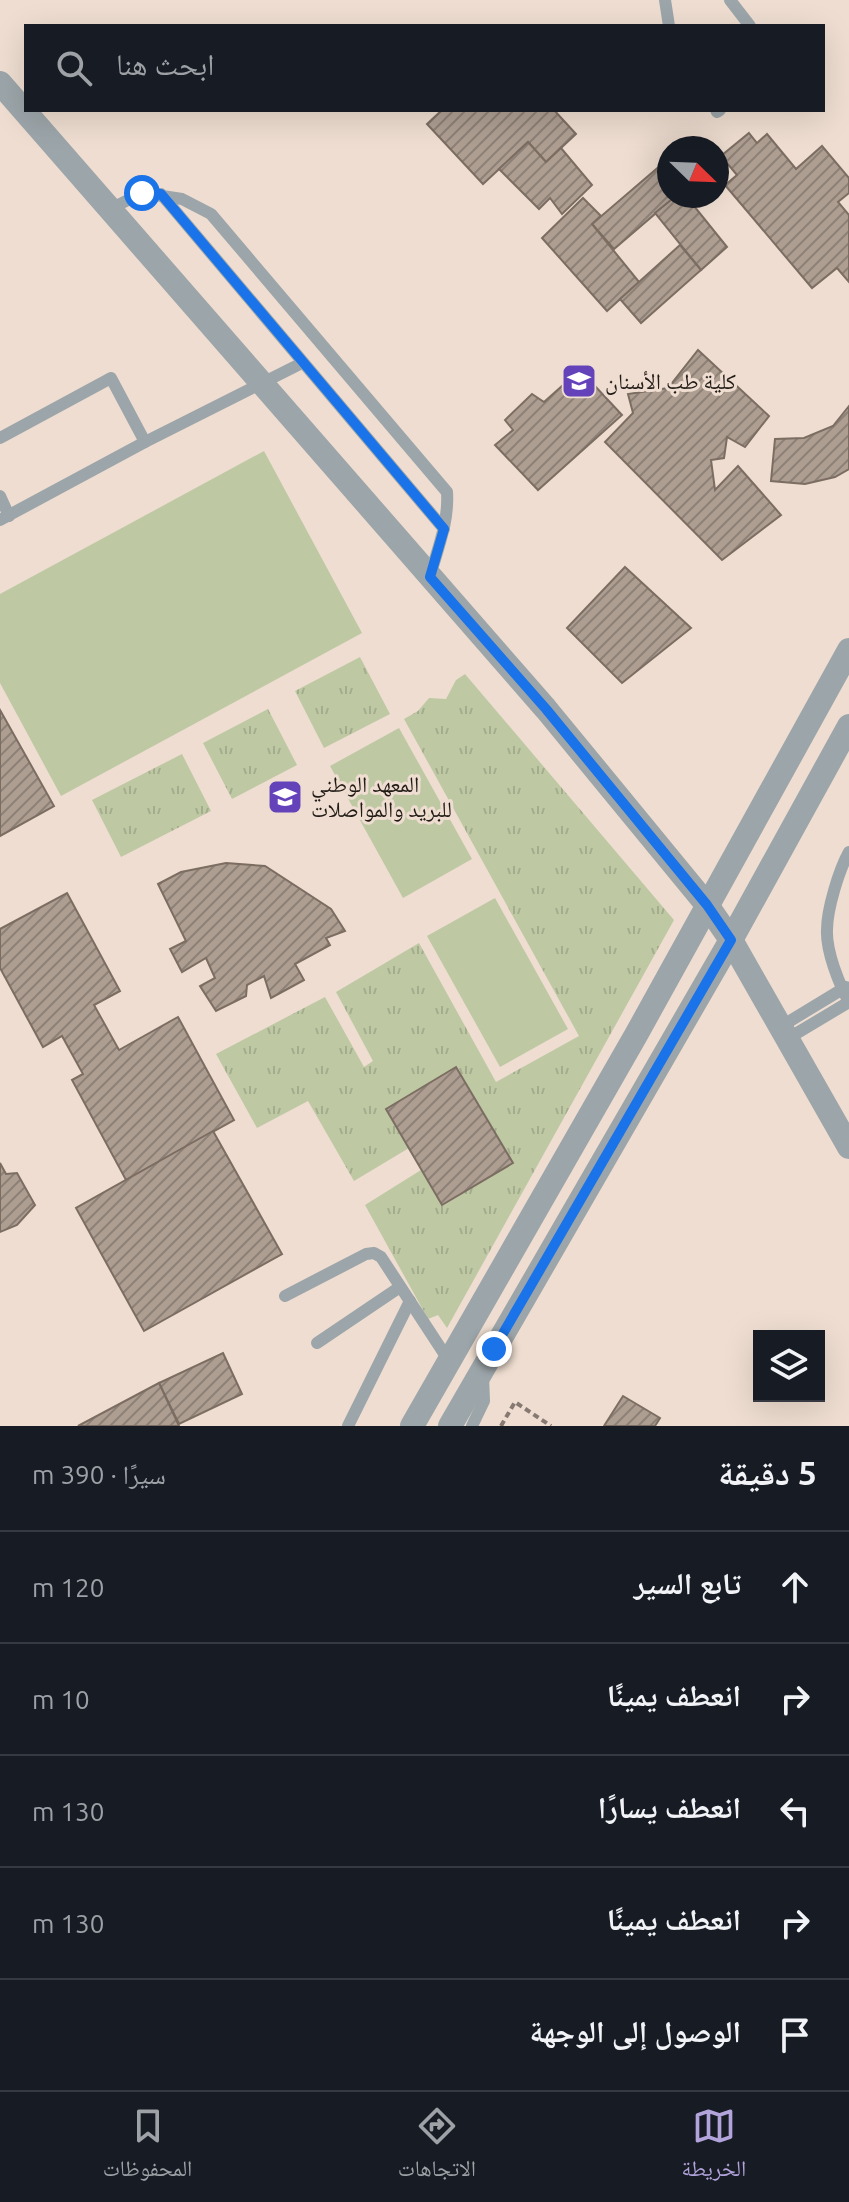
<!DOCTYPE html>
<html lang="ar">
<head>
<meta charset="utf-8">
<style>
  body { margin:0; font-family:Ubuntu,"Noto Naskh Arabic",sans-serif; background:#242831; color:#f1f3f6; direction:rtl }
  .controls { position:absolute; right:24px; bottom:24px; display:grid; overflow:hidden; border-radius:0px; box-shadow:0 8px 32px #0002 }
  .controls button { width:72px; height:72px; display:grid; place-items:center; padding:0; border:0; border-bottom:2px solid #363941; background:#171b24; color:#f1f3f6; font:40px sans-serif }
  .compass { position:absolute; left:657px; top:136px; width:72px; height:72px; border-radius:50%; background:#171b24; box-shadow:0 8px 32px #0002; rotate:113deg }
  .stop { position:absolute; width:24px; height:24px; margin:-18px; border:6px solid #1a73e8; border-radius:50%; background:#fff }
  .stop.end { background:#1a73e8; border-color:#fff; box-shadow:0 2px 8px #0008 }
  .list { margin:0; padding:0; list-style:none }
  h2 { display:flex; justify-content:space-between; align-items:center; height:104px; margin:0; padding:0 32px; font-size:34px }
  h2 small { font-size:26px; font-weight:400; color:#9ea1a6 }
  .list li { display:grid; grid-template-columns:52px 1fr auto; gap:24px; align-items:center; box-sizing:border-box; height:112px; padding:0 32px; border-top:2px solid #363941 }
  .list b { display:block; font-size:30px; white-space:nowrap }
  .list em { font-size:26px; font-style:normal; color:#9ea1a6 }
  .icon { flex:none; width:44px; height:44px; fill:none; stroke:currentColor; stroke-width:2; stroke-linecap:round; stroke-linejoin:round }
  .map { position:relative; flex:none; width:849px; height:1426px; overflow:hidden; direction:ltr }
  .search { position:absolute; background:#171b24; box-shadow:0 8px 32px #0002; left:24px; right:24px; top:24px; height:88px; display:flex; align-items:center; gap:20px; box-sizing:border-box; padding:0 28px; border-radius:0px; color:#9ea1a6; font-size:30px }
  .sheet { height:664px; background:#171b24 }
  nav { display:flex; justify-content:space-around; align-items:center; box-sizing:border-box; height:112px; border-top:2px solid #363941; background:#171b24; font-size:22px; color:#9ea1a6 }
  nav a { display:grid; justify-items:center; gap:4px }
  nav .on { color:#b2a3db }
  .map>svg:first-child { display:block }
</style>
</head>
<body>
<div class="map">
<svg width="849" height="1426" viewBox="0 0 849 1426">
  <defs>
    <pattern id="grass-tufts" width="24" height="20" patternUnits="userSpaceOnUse" patternTransform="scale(2)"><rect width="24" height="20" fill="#bec9a4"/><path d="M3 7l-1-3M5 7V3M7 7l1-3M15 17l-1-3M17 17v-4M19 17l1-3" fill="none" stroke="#a3ac8c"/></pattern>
    <pattern id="building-hatch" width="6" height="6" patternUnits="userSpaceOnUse" patternTransform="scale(2)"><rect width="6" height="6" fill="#ae9e92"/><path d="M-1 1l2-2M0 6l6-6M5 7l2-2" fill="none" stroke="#8d8076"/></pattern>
  </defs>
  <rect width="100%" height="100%" fill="#eeddd0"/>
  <g fill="url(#grass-tufts)">
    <path d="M360,657L390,714L324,748L295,691Z"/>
    <path d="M465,674L674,920L447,1328L438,1315L428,1319L365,1205L421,1170L442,1204L513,1163L457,1067L386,1109L409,1148L354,1181L308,1101L257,1128L216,1054L325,997L364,1067L373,1061L336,992L419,943L496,1082L579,1036L404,719L418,711L429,698L446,699L456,680Z"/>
    <path d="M268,709L297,765L232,799L203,743Z"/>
    <path d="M182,754L211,811L121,857L92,800Z"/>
  </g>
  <g fill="#bec9a4">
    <path d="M264,451L362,633L61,796L0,683V594Z"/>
    <path d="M399,728L472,859L403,898L330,766Z"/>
    <path d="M495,898L568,1029L500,1067L427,936Z"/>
  </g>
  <g fill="url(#building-hatch)" stroke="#7c6d62" stroke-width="2">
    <path d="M442,110H554L576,134L546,162L528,142L483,184L427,124Z"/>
    <path d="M749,133L757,143L767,134L796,169L822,146L849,178V193L838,202L849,215V282L837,268L812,288L725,185L737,175L721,156Z"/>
    <path d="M528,142L546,162L561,148L592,185L562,214L550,198L539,209L499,169Z"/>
    <path d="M661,165L669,175V196H676L614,249L592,224Z"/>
    <path d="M676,196H686L727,247L701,270L655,213Z"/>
    <path d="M583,198L601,216L592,224L639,282L607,311L542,238Z"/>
    <path d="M680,245L701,270L641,323L620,299Z"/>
    <path d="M698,350L769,416L745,447L727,437L724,458L711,460L715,490L738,466L781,515L722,560L605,442L633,413L628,394L668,388Z"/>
    <path d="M580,370L622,415L538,490L495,445L513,430L505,420L532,394L544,402Z"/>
    <path d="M849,406V469L835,477L805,484L771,481L775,439L804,438L833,426Z"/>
    <path d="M625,567L691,628L622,683L567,628Z"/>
    <path d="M0,710L54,806L0,836Z"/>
    <path d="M226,863L265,866L331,909L345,931L326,938L330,945L295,964L304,980L271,998L264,976L247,985L246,996L216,1011L200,986L215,978L206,958L182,972L170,949L186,941L158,884L181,872Z"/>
    <path d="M67,893L120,991L94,1005L119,1050L178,1017L234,1120L126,1180L72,1080L83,1074L62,1036L43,1047L0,968V929Z"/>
    <path d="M456,1067L513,1163L442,1205L386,1109Z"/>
    <path d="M213,1131L282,1254L144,1331L76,1208Z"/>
    <path d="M0,1163L6,1174L17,1173L35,1205L17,1225L0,1232Z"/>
    <path d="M223,1353L242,1394L179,1424L159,1383Z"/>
    <path d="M159,1383L179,1426H78Z"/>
    <path d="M623,1396L660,1418L655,1426H604Z"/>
  </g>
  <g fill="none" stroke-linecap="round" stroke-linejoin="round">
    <path stroke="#857971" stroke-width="4" stroke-dasharray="6 4" stroke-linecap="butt" d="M501,1426L515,1402L551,1426"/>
    <g stroke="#9ca5a9" stroke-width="12">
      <path d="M665,0L669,26"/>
      <path d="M730,0L750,26"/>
      <path d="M716,110L717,112L720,110"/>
      <path d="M161,194L444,529"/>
      <path d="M110,209L142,193L182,199L211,214L447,492C449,521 438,548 430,576"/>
      <path d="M0,438L111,378L145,442"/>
      <path d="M0,496L9,516"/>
      <path d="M0,520L145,442L302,363"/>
      <path d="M849,852C839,870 827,909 827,930C826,951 839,984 849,1002"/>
      <path d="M780,1027L846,987"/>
      <path d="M787,1039L849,1002"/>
      <path d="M285,1296L366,1254L374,1253L381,1257L449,1361"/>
      <path d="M317,1343L400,1287"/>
      <path d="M348,1426L410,1301"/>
      <path d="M472,1426L484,1401L483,1376"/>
    </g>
    <g stroke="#9ca5a9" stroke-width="24">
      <path d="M0,83L546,709L707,905L731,940L849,1147"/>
      <path d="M412,1426L636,1035L849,650"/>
      <path d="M450,1426L731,940L849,726"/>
    </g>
  </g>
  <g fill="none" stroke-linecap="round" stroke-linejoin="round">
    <path stroke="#1a73e8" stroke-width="10" d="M142,193L161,194L444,529L430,577L546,709L707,905L731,940L494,1349"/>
  </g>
  <defs>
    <symbol id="university-square" viewBox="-11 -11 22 22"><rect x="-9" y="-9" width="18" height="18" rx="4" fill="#6442ba" stroke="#eeddd0"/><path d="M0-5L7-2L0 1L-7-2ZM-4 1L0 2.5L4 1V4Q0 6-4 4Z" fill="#fff"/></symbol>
  </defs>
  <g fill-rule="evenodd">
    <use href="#university-square" x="559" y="361" width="40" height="40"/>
    <use href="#university-square" x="265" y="777" width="40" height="40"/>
  </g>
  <g text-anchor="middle" stroke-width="6" stroke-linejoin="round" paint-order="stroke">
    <g font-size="22" fill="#211b16" stroke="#eeddd0" text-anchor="start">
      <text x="605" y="389">كلية طب الأسنان</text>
      <text x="311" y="792">المعهد الوطني<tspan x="311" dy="25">للبريد والمواصلات</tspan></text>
    </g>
  </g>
</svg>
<div class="controls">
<button><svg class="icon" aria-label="layers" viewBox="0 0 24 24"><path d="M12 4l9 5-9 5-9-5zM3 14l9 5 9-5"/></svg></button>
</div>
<svg class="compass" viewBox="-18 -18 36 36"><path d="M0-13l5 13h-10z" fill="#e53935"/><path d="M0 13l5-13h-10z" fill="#9ea1a6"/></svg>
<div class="stop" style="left:142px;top:193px"></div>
<div class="stop end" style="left:494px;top:1349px"></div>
<div class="search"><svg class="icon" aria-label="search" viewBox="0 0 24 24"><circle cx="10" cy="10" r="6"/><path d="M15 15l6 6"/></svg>ابحث هنا</div>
</div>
<section class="sheet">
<h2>5 دقيقة<small>سيرًا · 390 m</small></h2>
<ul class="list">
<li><svg class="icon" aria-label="ahead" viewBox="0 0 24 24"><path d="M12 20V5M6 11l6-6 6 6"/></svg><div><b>تابع السير</b></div><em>120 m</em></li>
<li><svg class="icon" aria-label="right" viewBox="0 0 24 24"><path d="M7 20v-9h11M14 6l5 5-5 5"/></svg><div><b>انعطف يمينًا</b></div><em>10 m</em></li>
<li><svg class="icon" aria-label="left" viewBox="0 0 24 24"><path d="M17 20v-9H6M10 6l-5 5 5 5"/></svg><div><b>انعطف يسارًا</b></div><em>130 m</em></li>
<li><svg class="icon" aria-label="right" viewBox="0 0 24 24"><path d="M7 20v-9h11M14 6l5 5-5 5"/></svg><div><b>انعطف يمينًا</b></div><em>130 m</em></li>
<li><svg class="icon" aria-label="arrive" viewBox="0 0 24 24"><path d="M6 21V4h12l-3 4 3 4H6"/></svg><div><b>الوصول إلى الوجهة</b></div></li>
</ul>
</section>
<nav>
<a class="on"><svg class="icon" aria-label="map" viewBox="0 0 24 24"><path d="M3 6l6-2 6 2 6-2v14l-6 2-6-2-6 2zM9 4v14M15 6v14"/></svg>الخريطة</a>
<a><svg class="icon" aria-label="directions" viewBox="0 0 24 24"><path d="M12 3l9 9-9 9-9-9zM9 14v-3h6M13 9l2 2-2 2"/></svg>الاتجاهات</a>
<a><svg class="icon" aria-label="saved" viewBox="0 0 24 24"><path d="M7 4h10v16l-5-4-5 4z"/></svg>المحفوظات</a>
</nav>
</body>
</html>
